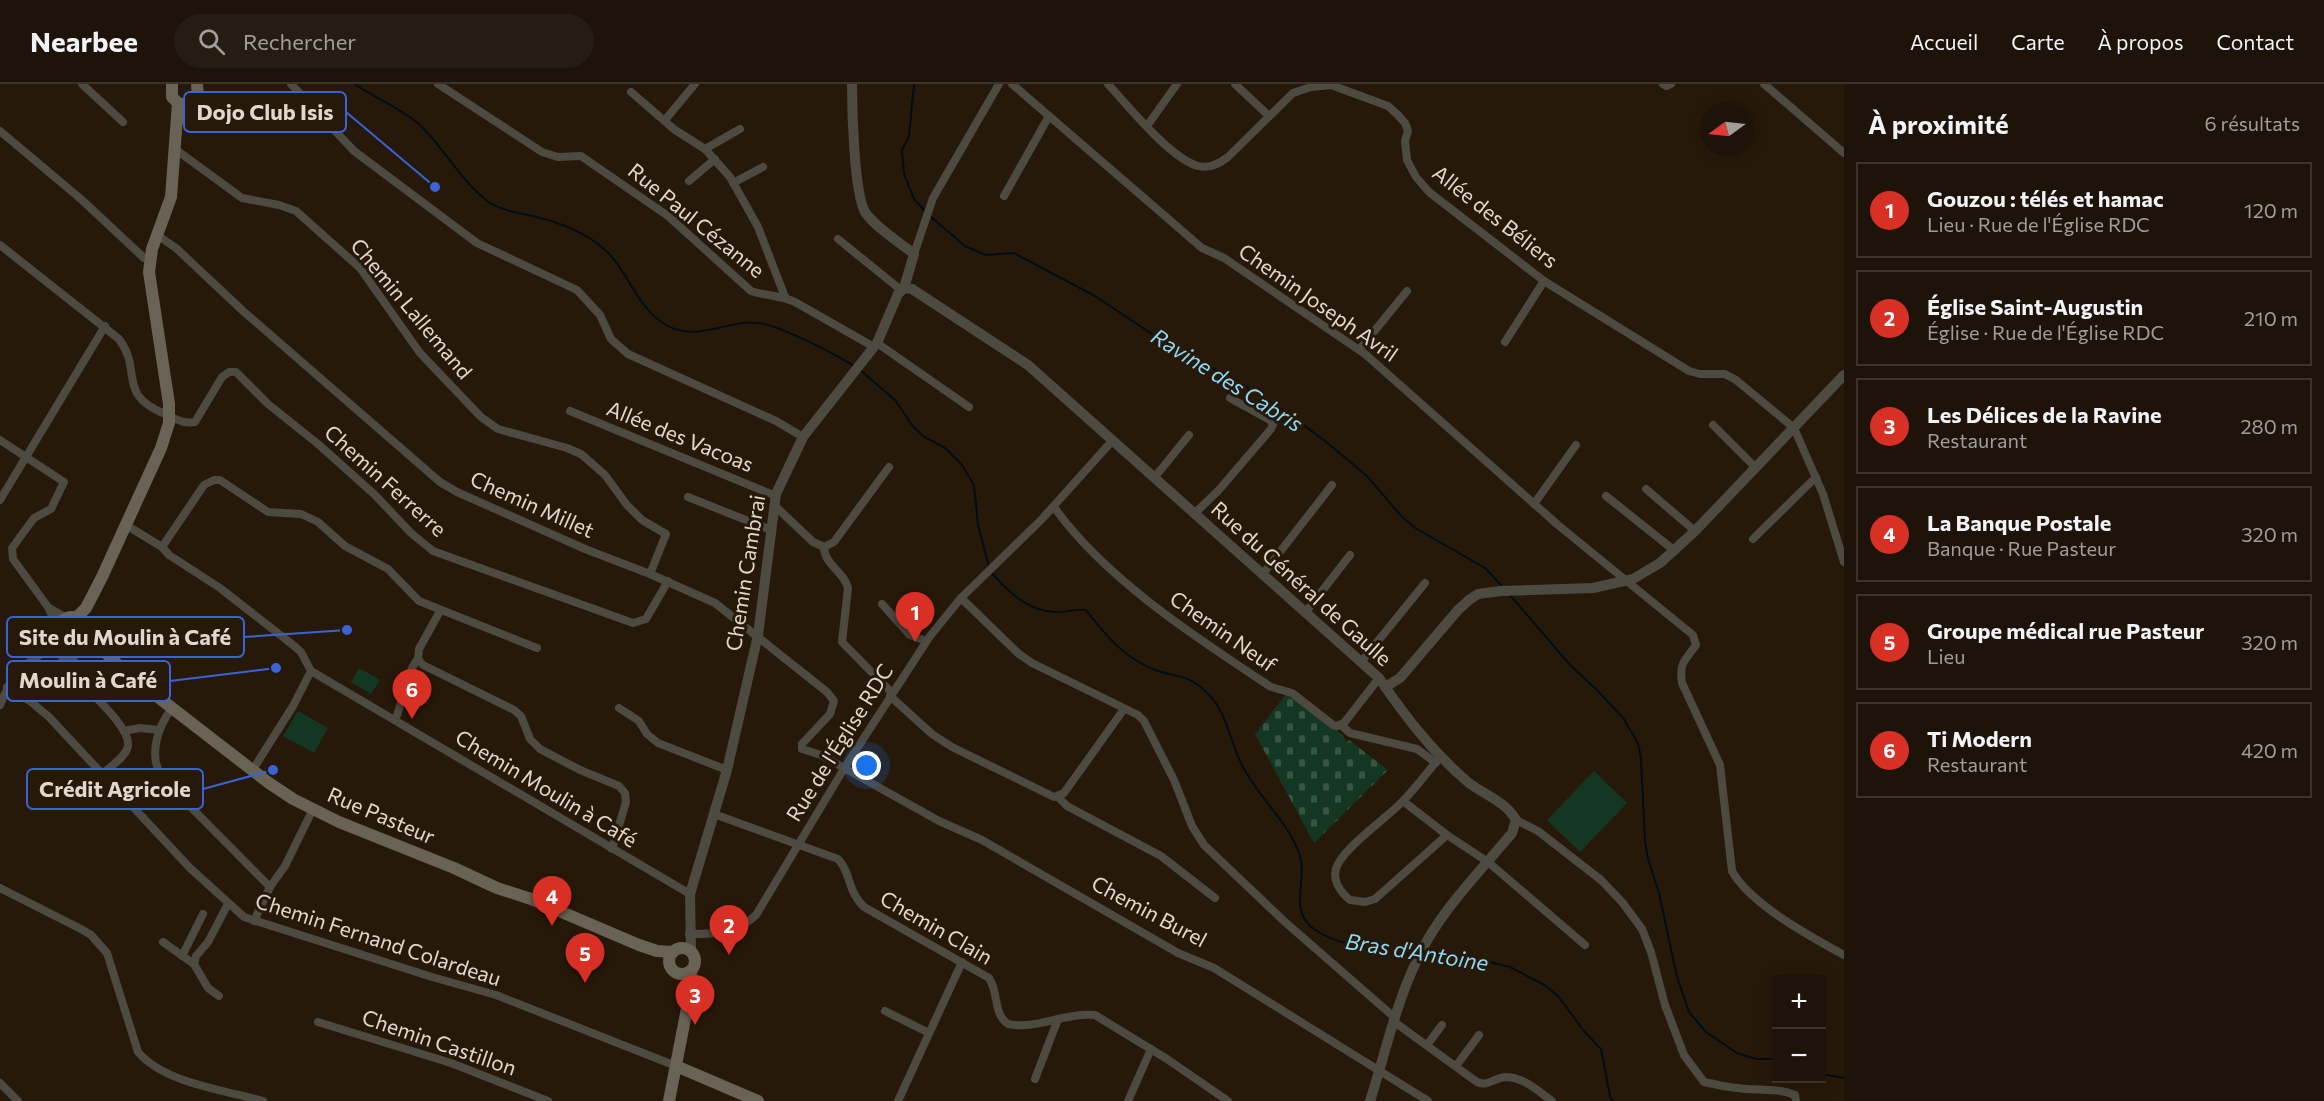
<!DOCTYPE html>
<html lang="fr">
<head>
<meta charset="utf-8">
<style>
  body { margin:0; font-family:Commissioner,sans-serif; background:#251c12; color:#f1f3f6 }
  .controls { position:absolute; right:18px; bottom:18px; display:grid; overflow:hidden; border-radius:0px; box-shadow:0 3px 15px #0003 }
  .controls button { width:54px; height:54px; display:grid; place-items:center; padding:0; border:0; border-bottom:2px solid #3b3229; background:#1d1308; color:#f1f3f6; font:30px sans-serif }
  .compass { position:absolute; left:1700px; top:18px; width:54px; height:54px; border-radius:50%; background:#1d1308; box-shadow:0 3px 15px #0003; rotate:255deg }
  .you { position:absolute; left:867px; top:682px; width:21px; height:21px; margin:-15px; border:4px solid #fff; border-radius:50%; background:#1a73e8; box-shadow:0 0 0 9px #1a73e833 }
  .badge { display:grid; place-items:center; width:39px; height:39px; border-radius:50%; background:#d93025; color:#fff; font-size:20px; font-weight:700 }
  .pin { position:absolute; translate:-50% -50px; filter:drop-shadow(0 2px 3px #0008) }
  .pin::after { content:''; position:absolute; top:32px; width:21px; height:18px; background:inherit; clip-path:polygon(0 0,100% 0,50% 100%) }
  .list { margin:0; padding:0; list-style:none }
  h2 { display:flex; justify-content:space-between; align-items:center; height:78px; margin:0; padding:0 24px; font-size:26px }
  h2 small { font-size:20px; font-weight:400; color:#a09e9c }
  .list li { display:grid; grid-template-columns:39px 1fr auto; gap:18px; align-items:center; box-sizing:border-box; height:96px; margin:0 12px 12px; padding:0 12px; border:2px solid #3b3229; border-radius:0px }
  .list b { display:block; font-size:22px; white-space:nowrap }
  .list p { margin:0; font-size:20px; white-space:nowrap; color:#a09e9c }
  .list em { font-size:20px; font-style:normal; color:#a09e9c }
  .icon { flex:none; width:33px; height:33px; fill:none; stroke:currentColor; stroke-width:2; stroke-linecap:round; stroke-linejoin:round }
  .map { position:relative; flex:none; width:1844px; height:1017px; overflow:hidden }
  header { display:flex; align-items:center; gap:36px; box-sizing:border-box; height:84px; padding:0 30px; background:#1d1308; border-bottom:2px solid #3b3229 }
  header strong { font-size:28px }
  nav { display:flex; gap:33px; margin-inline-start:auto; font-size:21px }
  .search { width:420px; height:54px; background:#251c12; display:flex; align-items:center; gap:15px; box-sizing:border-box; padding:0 21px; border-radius:33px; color:#a09e9c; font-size:22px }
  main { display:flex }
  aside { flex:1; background:#1d1308 }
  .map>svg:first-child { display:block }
</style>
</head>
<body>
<header>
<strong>Nearbee</strong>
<div class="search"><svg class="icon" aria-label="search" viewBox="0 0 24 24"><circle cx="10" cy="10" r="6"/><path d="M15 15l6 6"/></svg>Rechercher</div>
<nav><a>Accueil</a><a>Carte</a><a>À propos</a><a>Contact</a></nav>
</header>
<main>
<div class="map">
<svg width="1844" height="1017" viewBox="0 0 1844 1017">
  <defs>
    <pattern id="cemetery-stones" width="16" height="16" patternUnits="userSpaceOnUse" patternTransform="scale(1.5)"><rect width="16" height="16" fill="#143724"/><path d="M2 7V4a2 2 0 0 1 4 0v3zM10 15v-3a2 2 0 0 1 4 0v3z" fill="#365343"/></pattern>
  </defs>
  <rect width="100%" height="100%" fill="#27190a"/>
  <path fill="url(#cemetery-stones)" d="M1287,609L1344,652L1343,654L1348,658L1349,656L1388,686L1314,759L1255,650Z"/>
  <g fill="#143724">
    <path d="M359,584L380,596L371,610L351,598Z"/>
    <path d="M298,627L328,644L314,669L283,652Z"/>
    <path d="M1594,687L1627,719L1580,768L1547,736Z"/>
  </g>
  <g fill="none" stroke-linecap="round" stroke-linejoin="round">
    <g stroke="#000d14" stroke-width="2">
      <path d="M355,0C375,15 401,24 420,41C445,65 461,98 490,119C503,127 519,129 533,132C558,138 583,147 603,164C628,185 636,224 666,241C697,259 727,235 759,239C781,242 835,270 854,282"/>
      <path d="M914,0L909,52L902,66L904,90L914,115L924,126"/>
      <path d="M931,133L965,162L986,171L1014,169L1095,212L1164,258L1237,297L1282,325L1325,357L1367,392L1402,433L1417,445L1485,484L1501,501"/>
      <path d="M859,285L895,316L912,341L923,352L945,364L962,381L974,401L978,441L989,483"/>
      <path d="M991,488C1008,508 1030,529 1058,528C1068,528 1076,525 1086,526C1106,552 1126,576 1158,587C1181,594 1191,591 1210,612C1228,631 1230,659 1242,681C1257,712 1287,736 1299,769C1309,794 1287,826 1314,845C1342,865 1383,864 1415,871"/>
      <path d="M1510,511L1570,581L1597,606L1623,634L1638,659L1641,675L1645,757L1648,775L1659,809L1677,893L1689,928L1706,948L1737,969L1756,975H1776"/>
      <path d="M1424,873L1490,878L1510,883L1546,902L1559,913L1583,946L1601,965L1610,1012L1613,1017"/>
      <path d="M1822,990L1844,994"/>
    </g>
    <g stroke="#4d4a41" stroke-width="8">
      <path d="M82,0L123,38"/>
      <path d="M291,0L354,67L477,159L577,206L600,231L611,255L628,270L776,337L803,353"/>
      <path d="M438,0L542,68L558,73L581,72L668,132L751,207C766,212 781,211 795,218L874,263"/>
      <path d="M1012,0L1202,164L1224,174L1365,270L1558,441L1693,551L1696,561C1685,577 1679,578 1682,599L1720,681L1732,787C1750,820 1811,853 1844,871"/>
      <path d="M1108,0C1128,22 1171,75 1198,82C1209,85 1219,80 1228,73L1293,9L1311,3L1331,1L1388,22L1398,31L1405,39L1408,47L1405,57L1407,76L1416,93L1429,108L1544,197L1689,287L1700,290H1725L1736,296L1794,344L1823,410L1844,478"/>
      <path d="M1235,0L1269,32"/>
      <path d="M1663,0L1666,2L1671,0"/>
      <path d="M1764,0L1844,69"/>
      <path d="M631,8L675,46L705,65L730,93L758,143L785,213"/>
      <path d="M665,36L695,0"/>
      <path d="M1147,42L1177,0"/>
      <path d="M0,47L82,116L144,174L150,176"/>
      <path d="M175,65L242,114L279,121L296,127L360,184L420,269L481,333L498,345L567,364L581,370L605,391L627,421L642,436L666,450L650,490"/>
      <path d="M705,65L740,45"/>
      <path d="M689,97L715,75"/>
      <path d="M733,99L763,83"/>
      <path d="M1004,112L1049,32"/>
      <path d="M157,151L176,164L243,227L440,398L457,408L585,465L650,490L715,519L827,608L834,617L830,630L802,660V665L821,671L939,737L982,756L1178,869L1214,884L1428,1017"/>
      <path d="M838,155L901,206"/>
      <path d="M0,161L119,255C143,287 116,310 165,330C176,335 183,340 195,338L222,293L229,288H236L268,320L318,360L374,410L411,449L433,467L633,539L646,535L668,497"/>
      <path d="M914,170L933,114L999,0"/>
      <path d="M1505,258L1544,197"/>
      <path d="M877,259L969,323"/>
      <path d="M1359,266L1407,207"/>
      <path d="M570,327L776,412"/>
      <path d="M1713,341L1755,383"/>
      <path d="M0,356L64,398L51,425L34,434L12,464L13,475L48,523L58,545"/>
      <path d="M1154,394L1189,351"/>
      <path d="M1646,405L1695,447"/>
      <path d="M1606,412L1675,467"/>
      <path d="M688,413L771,446"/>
      <path d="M0,416L105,242"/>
      <path d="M1534,420L1576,361"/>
      <path d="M774,421L813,458L824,463L834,458L889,383"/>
      <path d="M1054,423C1105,495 1197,554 1271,603L1292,609L1333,641L1337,642L1344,639L1379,594"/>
      <path d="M1194,430L1218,407L1271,345L1273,340L1270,336L1230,314"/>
      <path d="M126,441L162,463L169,471L220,504L293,561L301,568L311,587L690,810"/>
      <path d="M1753,455L1816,393"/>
      <path d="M162,463L204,401L214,396H220L268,428L301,430L318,438L345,462L388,485L419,517L537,564"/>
      <path d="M824,463C824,481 844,487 848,504L842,558L892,609"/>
      <path d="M1262,491L1332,401"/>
      <path d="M961,514L1019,570L1032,579L1138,631L1144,637L1174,696L1192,742L1204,761L1285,838L1394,933"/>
      <path d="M882,520L910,551L926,557"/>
      <path d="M51,525L66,534"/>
      <path d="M1305,529L1350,471"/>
      <circle cx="68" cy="580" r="7"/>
      <path d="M418,575L423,581L514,626L521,632L530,655L540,665L580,686L619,702L625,709L626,718L612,765"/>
      <path d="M1361,578L1425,499"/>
      <path d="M71,587C83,604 131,641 128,662C126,673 110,683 102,690"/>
      <path d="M7,603L30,617L49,633L190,784L244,833L432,893L496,911L676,982"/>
      <path d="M890,612L932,650L952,663L1054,713L1064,709L1124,625"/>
      <path d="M0,621C14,585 31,571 67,560"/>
      <path d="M172,624C157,644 149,670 161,693L270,803"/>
      <path d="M619,624L639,637L647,650L658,659L727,686"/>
      <path d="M395,636C403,619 407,586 418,575L419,565L440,527"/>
      <path d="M1341,641L1350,649L1417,665L1436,679"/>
      <path d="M124,647L140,644L159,646"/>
      <path d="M1441,672C1428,687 1416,704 1402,718C1385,735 1348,761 1338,780C1330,794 1340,808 1350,816L1365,818L1375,815L1447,751"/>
      <path d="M252,687L293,622L311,587"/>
      <path d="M1058,713L1067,722L1161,772L1215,814"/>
      <path d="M1403,717L1447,751L1488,778L1585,861"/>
      <path d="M714,730L838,775C851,788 847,807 864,823L989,894C999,909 993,930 1008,940C1037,946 1066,928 1095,931L1167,975L1228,1017"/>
      <path d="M1516,736L1538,747L1601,796L1622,818L1642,845L1651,868L1665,921L1684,971L1704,998C1715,1000 1726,1003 1737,1004C1757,1007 1776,1003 1795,1011L1796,1017"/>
      <path d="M0,804L81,845L91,851L107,869L138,968C164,999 224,1006 263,1017"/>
      <path d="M254,837L270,803L285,782L313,725"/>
      <path d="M689,850C715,850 737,849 756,831L845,683L930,552L961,514L1042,435L1112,357"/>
      <path d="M163,858L194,880L208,904L219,912"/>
      <path d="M182,872L203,830"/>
      <path d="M194,880L196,872L208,858L228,820"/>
      <path d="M885,927L929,949"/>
      <path d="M1393,937L1477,998C1488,1003 1494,994 1505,993C1524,993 1538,1007 1552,1017"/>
      <path d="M318,938L451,979L548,1017"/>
      <path d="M1427,961L1442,941"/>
      <path d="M1456,982L1479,951"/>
      <path d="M1035,995L1058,935"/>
      <path d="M0,999L18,1017"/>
      <path d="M898,1017L962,878"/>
      <path d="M1128,1017L1151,965"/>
    </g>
    <g stroke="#4d4a41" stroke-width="10">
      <path d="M904,204L912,205L1028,281L1379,594C1405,632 1433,669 1469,699C1485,711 1506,718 1516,736L1512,749C1478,790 1438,829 1416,878C1395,923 1385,970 1370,1017"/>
      <path d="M1385,603L1400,594L1458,526L1469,516L1478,510L1501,507L1593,504L1633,495L1660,479L1695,447L1844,291"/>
      <path d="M691,866L690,810L727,686L758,551L776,410L803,353L877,259L898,210L904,204L914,170C900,159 874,142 865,128C854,108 852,26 852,0"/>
    </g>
    <g stroke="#696355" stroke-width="12">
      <path d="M172,0V13L178,19L185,21"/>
      <path d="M178,36L187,21L198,13L197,0"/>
      <path d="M77,533L86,524L102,493L161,364L169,339V320L149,188L152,165L171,113L178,19"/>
      <circle cx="72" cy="547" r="14"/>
      <path d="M86,549L119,582L172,624L269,699L293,715L339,738L454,784L497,804L531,815L639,861L657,867L673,868"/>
      <circle cx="682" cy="877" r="13"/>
      <path d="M676,982L758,1017"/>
      <path d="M669,1017L690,909L691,888"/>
    </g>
  </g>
  <g text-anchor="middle" stroke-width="6" stroke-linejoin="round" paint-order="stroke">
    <g font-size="21" fill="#e1d7cd" stroke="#27190a">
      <text transform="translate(1495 133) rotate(38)" y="7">Allée des Béliers</text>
      <text transform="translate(696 137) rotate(39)" y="7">Rue Paul Cézanne</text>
      <text transform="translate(1318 219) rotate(35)" y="7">Chemin Joseph Avril</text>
      <text transform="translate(411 225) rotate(50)" y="7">Chemin Lallemand</text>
      <text transform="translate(680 353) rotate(22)" y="7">Allée des Vacoas</text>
      <text transform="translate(385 397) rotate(42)" y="7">Chemin Ferrerre</text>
      <text transform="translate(532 421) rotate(24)" y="7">Chemin Millet</text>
      <text transform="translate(746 489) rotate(-81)" y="7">Chemin Cambrai</text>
      <text transform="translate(1301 500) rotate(42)" y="7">Rue du Général de Gaulle</text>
      <text transform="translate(1223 548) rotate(35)" y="7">Chemin Neuf</text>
      <text transform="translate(840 659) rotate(-58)" y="7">Rue de l'Église RDC</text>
      <text transform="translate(546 705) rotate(31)" y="7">Chemin Moulin à Café</text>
      <text transform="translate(381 732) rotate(23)" y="7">Rue Pasteur</text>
      <text transform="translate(1149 828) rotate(28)" y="7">Chemin Burel</text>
      <text transform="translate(936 844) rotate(30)" y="7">Chemin Clain</text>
      <text transform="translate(378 856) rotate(18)" y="7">Chemin Fernand Colardeau</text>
      <text transform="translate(439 959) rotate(19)" y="7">Chemin Castillon</text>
    </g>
    <g font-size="22" font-style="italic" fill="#8dd8f5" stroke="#27190a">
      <text transform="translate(1227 296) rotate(32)" y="8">Ravine des Cabris</text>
      <text transform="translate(1417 868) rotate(9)" y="8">Bras d'Antoine</text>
    </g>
  </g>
  <path fill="none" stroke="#3a63d6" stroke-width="2" d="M435 103L346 28M347 546L244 553M276 584L170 597M273 686L203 705"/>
  <g fill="#3a63d6" stroke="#27190a" stroke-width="2">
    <circle cx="435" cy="103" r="6"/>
    <circle cx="347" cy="546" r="6"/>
    <circle cx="276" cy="584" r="6"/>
    <circle cx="273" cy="686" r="6"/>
  </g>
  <g fill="#27190a" stroke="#3a63d6" stroke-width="2">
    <rect x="184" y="8" width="162" height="40" rx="6"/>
    <rect x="7" y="533" width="237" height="40" rx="6"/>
    <rect x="7" y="577" width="163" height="40" rx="6"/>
    <rect x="27" y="685" width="176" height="40" rx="6"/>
  </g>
  <g font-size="22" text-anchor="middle" font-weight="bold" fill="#e1d7cd">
    <text x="265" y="36">Dojo Club Isis</text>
    <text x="125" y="561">Site du Moulin à Café</text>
    <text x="88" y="604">Moulin à Café</text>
    <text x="115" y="713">Crédit Agricole</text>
  </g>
</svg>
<div class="controls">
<button>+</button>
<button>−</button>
</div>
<svg class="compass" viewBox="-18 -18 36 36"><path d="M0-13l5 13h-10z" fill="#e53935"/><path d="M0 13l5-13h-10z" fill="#a09e9c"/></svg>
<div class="you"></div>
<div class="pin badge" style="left:915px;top:558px">1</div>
<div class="pin badge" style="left:729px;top:871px">2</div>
<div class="pin badge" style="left:695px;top:941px">3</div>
<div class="pin badge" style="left:552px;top:842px">4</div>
<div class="pin badge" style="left:585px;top:899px">5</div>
<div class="pin badge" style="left:412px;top:635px">6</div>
</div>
<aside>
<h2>À proximité<small>6 résultats</small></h2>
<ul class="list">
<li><span class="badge">1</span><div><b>Gouzou : télés et hamac</b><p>Lieu · Rue de l'Église RDC</p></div><em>120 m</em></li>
<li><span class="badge">2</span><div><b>Église Saint-Augustin</b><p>Église · Rue de l'Église RDC</p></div><em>210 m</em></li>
<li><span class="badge">3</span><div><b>Les Délices de la Ravine</b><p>Restaurant</p></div><em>280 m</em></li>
<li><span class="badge">4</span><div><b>La Banque Postale</b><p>Banque · Rue Pasteur</p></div><em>320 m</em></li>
<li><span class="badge">5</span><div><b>Groupe médical rue Pasteur</b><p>Lieu</p></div><em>320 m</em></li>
<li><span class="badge">6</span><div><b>Ti Modern</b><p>Restaurant</p></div><em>420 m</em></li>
</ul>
</aside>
</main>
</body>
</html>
